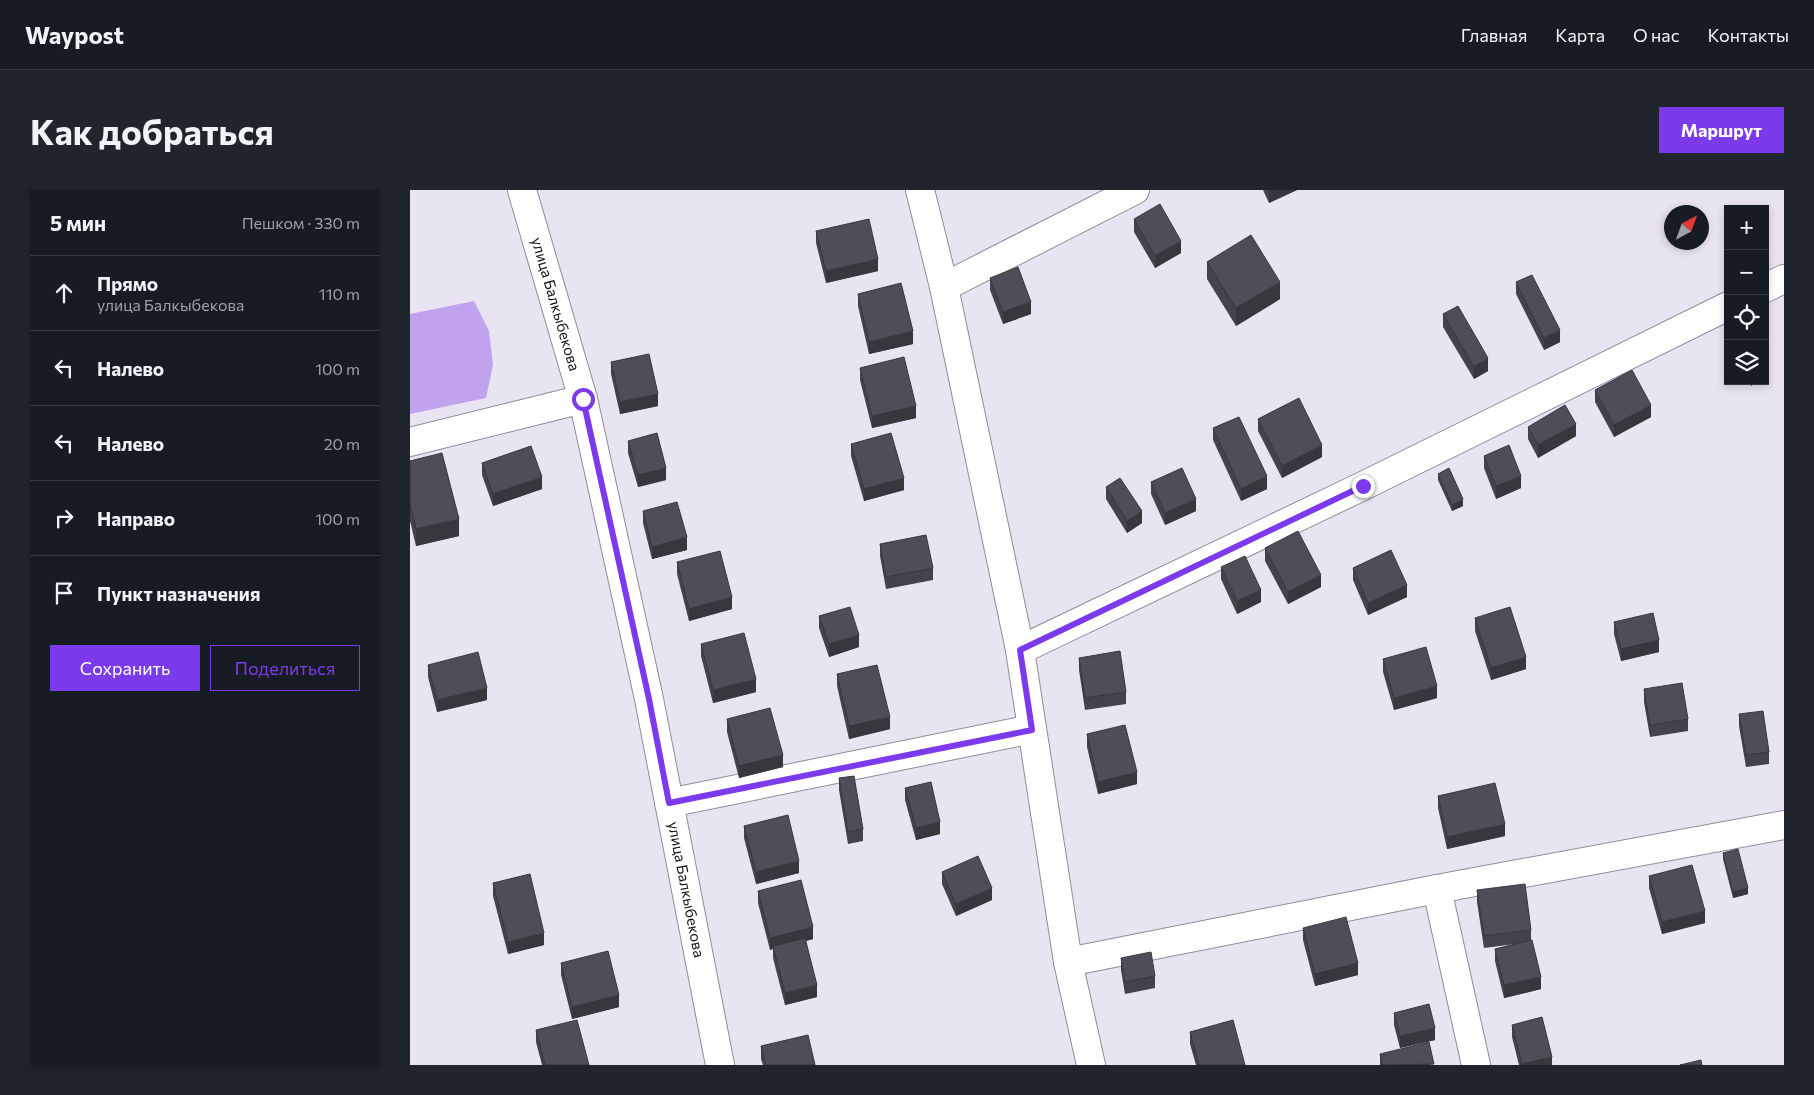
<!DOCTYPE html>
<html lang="ru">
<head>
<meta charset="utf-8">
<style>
  body { margin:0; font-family:Commissioner,sans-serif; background:#20242c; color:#f1f3f6 }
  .controls { position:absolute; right:15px; top:15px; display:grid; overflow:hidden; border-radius:0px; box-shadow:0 2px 8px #0003 }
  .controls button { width:45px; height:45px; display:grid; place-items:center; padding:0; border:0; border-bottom:1px solid #363941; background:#171b24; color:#f1f3f6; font:25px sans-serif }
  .compass { position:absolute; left:1254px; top:15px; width:45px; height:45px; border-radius:50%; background:#171b24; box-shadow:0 2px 8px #0003; rotate:41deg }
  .stop { position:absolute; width:15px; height:15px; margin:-11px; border:4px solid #7c3aed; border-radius:50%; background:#fff }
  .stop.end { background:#7c3aed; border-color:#fff; box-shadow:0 1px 5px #0008 }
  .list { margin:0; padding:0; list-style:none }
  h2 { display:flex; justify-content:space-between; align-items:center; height:65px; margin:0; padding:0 20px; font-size:21px }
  h2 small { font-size:16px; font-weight:400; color:#9ea1a6 }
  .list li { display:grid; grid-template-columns:32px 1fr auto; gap:15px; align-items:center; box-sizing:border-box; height:75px; padding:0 20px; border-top:1px solid #363941 }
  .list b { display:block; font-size:19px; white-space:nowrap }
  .list p { margin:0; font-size:16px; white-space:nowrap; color:#9ea1a6 }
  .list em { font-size:16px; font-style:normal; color:#9ea1a6 }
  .actions { display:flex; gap:10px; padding:15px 20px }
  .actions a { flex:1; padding:11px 0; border:1px solid #7c3aed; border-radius:0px; text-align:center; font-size:18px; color:#7c3aed }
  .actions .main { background:#7c3aed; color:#fff }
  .icon { flex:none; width:28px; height:28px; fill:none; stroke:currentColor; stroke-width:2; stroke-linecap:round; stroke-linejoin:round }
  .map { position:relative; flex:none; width:1374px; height:875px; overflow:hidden; border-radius:0px }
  header { display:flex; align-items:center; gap:30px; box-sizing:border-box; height:70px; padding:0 25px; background:#171b24; border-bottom:1px solid #363941 }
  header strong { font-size:24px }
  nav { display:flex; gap:28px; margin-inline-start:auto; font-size:18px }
  .intro { display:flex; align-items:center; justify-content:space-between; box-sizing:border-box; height:120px; padding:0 30px }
  h1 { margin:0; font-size:35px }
  .button { padding:12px 22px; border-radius:0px; background:#7c3aed; color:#fff; font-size:18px; font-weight:700 }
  main { display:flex; gap:30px; padding:0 30px }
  aside { flex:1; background:#171b24; border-radius:0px; box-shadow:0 2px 8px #0003 }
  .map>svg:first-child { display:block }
</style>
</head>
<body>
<header>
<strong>Waypost</strong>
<nav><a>Главная</a><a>Карта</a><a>О нас</a><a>Контакты</a></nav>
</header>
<div class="intro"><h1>Как добраться</h1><a class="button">Маршрут</a></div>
<main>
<aside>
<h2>5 мин<small>Пешком · 330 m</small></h2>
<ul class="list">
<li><svg class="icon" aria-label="ahead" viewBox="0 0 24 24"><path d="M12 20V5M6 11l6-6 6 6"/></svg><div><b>Прямо</b><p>улица Балкыбекова</p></div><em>110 m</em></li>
<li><svg class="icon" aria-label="left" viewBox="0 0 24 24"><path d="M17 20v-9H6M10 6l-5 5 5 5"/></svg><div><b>Налево</b></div><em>100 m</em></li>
<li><svg class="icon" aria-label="left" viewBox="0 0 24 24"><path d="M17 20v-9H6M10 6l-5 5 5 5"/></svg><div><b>Налево</b></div><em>20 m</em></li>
<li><svg class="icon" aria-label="right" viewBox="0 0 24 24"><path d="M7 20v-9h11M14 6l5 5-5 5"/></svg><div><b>Направо</b></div><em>100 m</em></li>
<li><svg class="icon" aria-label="arrive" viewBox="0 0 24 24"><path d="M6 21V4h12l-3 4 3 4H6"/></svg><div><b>Пункт назначения</b></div></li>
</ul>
<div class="actions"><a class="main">Сохранить</a><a>Поделиться</a></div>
</aside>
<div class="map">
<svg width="1374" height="875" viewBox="0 0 1374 875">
  <rect width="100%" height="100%" fill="#e9e4f1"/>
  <path fill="#c1a2ef" d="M64,111L79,141L83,175L76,208L0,224V124Z"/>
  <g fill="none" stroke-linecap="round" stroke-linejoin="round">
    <defs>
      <g id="minor">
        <path id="s1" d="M112,0L173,209L239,509L310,875"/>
        <path d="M510,0L534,97L610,460L658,772L681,875"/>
        <path d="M534,97L725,0"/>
        <path d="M1355,98L1374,89"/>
        <path d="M0,252L173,209"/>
        <path d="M610,460L953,296L1318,116"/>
        <path d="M259,613L622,539"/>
        <path d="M1027,699L1066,875"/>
        <path d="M658,772L1027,699L1374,635"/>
      </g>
    </defs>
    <use href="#minor" stroke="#8f8b97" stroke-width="30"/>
    <use href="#minor" stroke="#fff" stroke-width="28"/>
  </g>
  <g fill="#46424c">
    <path d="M853,0H887L859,13Z"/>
    <path d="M724,29L771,63L745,78L724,42Z"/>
    <path d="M406,41L468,81L416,93L406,53Z"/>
    <path d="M797,72L870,109L826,136L797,89Z"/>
    <path d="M580,88L621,124L593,134L580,100Z"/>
    <path d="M1106,92L1150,152L1134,160L1106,104Z"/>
    <path d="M448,104L503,154L459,164L448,116Z"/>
    <path d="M1033,124L1078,181L1064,189L1033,137Z"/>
    <path d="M201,172L248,216L210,224L201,184Z"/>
    <path d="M450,178L506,228L462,238L450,190Z"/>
    <path d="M1185,200L1241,227L1204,247L1185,212Z"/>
    <path d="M848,229L912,267L872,288L848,241Z"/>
    <path d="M1118,237L1166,246L1128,268L1118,249Z"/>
    <path d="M803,238L857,299L831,311L803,250Z"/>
    <path d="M218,251L256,290L228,297L218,263Z"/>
    <path d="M441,254L494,300L454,311L441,266Z"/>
    <path d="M1074,266L1111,298L1086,309L1074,278Z"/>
    <path d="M0,271L49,346L6,356L0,331Z"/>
    <path d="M72,273L132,299L83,316L72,285Z"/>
    <path d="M1028,284L1053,316L1042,321L1028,290Z"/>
    <path d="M741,292L786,321L755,335L741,304Z"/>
    <path d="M696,297L732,333L717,343L696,309Z"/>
    <path d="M233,321L277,360L242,369L233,333Z"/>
    <path d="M470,354L523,378V390L476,399L470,366Z"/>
    <path d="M855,358L911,397L878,414L855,371Z"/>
    <path d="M267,372L322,419L279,431L267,384Z"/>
    <path d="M811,377L851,412L827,424L811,389Z"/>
    <path d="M943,378L997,407L958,425L943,390Z"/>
    <path d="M409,426L449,457L419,467L409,438Z"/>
    <path d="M1065,428L1116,479L1081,490L1065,441Z"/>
    <path d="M1204,432L1249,462L1211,471L1204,444Z"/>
    <path d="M291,454L346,502L303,513L291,466Z"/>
    <path d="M669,468L716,502V514L675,520L669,480Z"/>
    <path d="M973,469L1027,508L984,520L973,482Z"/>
    <path d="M18,475L77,510L27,522L18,487Z"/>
    <path d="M427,484L480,539L439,549L427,496Z"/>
    <path d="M1234,499L1278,529V541L1240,547L1234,512Z"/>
    <path d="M1329,524L1359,562V574L1336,577L1329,536Z"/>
    <path d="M317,529L373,577L329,588L317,542Z"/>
    <path d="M677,544L727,594L688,604L677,557Z"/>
    <path d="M429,588L453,639V651L438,654L429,600Z"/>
    <path d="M495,598L530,644L506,650L495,610Z"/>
    <path d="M1028,606L1095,646L1037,659L1028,618Z"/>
    <path d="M334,636L389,683L346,694L334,648Z"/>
    <path d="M1313,663L1338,704L1323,708L1313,669Z"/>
    <path d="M532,682L582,710L546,726L532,694Z"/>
    <path d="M1239,686L1295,733L1252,744L1239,698Z"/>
    <path d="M83,693L134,755L98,764L83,706Z"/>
    <path d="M1067,700L1121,740V750L1131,799L1094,808L1085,771V759L1105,754L1074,758L1067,712Z"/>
    <path d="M348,701L403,749L396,751L407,807L375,815L363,768V759L360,760L348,713Z"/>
    <path d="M893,738L948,785L905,796L893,750Z"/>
    <path d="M711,768L745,786V798L715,804L711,780Z"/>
    <path d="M151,773L209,817L162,829L151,785Z"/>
    <path d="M984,823L1025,850L990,858L984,835Z"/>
    <path d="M1102,835L1142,875H1109L1102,847Z"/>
    <path d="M126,840L179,875H132L126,852Z"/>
    <path d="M780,842L835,875H786L780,854Z"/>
    <path d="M351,856L405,875H353L351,869Z"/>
    <path d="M970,864L1024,875H970Z"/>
  </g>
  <g fill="#39363e">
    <path d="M862,0H887L859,13V1Z"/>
    <path d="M771,51V63L745,78V66Z"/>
    <path d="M468,69V81L416,93V81Z"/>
    <path d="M870,92V109L826,136V118Z"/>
    <path d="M621,112V124L593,134V122Z"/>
    <path d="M1150,140V152L1134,160V148Z"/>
    <path d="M503,141V154L459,164V152Z"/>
    <path d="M1078,168V181L1064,189V177Z"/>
    <path d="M1357,176V188L1355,189V177Z"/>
    <path d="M1341,191H1350L1341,196Z"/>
    <path d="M248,204V216L210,224V212Z"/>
    <path d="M1241,215V227L1204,247V235Z"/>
    <path d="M506,216V228L462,238V226Z"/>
    <path d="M1166,234V246L1128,268V255Z"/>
    <path d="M912,255V267L872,288V276Z"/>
    <path d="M256,278V290L228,297V285Z"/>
    <path d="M857,286V299L831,311V299Z"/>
    <path d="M1111,286V298L1086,309V296Z"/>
    <path d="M132,287V299L83,316V304Z"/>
    <path d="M494,288V300L454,311V299Z"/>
    <path d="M786,309V321L755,335V323Z"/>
    <path d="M1053,309V316L1042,321V315Z"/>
    <path d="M732,321V333L717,343V331Z"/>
    <path d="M49,329V346L6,356V339Z"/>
    <path d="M277,347V360L242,369V357Z"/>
    <path d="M911,385V397L878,414V402Z"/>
    <path d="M997,395V407L958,425V413Z"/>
    <path d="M851,400V412L827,424V411Z"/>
    <path d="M322,407V419L279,431V419Z"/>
    <path d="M449,445V457L419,467V454Z"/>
    <path d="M1249,450V462L1211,471V459Z"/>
    <path d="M1116,467V479L1081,490V478Z"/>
    <path d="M346,489V502L303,513V500Z"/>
    <path d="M1027,496V508L984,520V508Z"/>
    <path d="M77,498V510L27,522V510Z"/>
    <path d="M480,527V539L439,549V536Z"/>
    <path d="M373,565V577L329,588V576Z"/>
    <path d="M727,582V594L688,604V592Z"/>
    <path d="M530,632V644L506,650V638Z"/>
    <path d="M1095,634V646L1037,659V647Z"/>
    <path d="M389,671V683L346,694V682Z"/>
    <path d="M582,698V710L546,726V714Z"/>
    <path d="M1338,698V704L1323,708V702Z"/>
    <path d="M1295,721V733L1252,744V732Z"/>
    <path d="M403,737V749L364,759L363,756V759L360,760V748Z"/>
    <path d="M134,743V755L98,764V752Z"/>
    <path d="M948,773V785L905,796V784Z"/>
    <path d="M1131,787V799L1094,808V795Z"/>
    <path d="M407,795V807L375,815V803Z"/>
    <path d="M209,805V817L162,829V817Z"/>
    <path d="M1025,838V850L990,858V846Z"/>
    <path d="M1142,867V875H1112V874Z"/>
  </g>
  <g fill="#514d58" stroke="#39363e">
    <path d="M750,14L771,51L745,66L724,29Z"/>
    <path d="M459,29L468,69L416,81L406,41Z"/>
    <path d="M841,45L870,92L826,118L797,72Z"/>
    <path d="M608,77L621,112L593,122L580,88Z"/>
    <path d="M1122,85L1150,140L1134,148L1106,92Z"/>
    <path d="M491,93L503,141L459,152L448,104Z"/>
    <path d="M1048,116L1078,168L1064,177L1033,124Z"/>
    <path d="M239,164L248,204L210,212L201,172Z"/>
    <path d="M494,167L506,216L462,226L450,178Z"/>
    <path d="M1222,180L1241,215L1204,235L1185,200Z"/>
    <path d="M889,208L912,255L872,276L848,229Z"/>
    <path d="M1155,215L1166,234L1128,255L1118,237Z"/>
    <path d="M829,227L857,286L831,299L803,238Z"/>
    <path d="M247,243L256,278L228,285L218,251Z"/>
    <path d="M481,243L494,288L454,299L441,254Z"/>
    <path d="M1099,255L1111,286L1086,296L1074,266Z"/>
    <path d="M121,256L132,287L83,304L72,273Z"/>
    <path d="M32,263L49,329L6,339L0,314V271Z"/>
    <path d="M772,278L786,309L755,323L741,292Z"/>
    <path d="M1039,278L1053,309L1042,315L1028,284Z"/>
    <path d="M710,288L732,321L717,331L696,297Z"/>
    <path d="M267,312L277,347L242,357L233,321Z"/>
    <path d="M888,341L911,385L878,402L855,358Z"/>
    <path d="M516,345L523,378L476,387L470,354Z"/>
    <path d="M981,360L997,395L958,413L943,378Z"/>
    <path d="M310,361L322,407L279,419L267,372Z"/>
    <path d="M835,366L851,400L827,411L811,377Z"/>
    <path d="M440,417L449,445L419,454L409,426Z"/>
    <path d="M1100,417L1116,467L1081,478L1065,428Z"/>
    <path d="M1243,423L1249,450L1211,459L1204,432Z"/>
    <path d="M334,443L346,489L303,500L291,454Z"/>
    <path d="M1016,457L1027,496L984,508L973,469Z"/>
    <path d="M710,461L716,502L675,508L669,468Z"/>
    <path d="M68,462L77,498L27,510L18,475Z"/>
    <path d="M467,475L480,527L439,536L427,484Z"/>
    <path d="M1272,493L1278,529L1240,535L1234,499Z"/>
    <path d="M360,518L373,565L329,576L317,529Z"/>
    <path d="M1353,521L1359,562L1336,565L1329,524Z"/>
    <path d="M715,535L727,582L688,592L677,544Z"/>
    <path d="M444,586L453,639L438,642L429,588Z"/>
    <path d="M521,592L530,632L506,638L495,598Z"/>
    <path d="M1085,593L1095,634L1037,647L1028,606Z"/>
    <path d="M378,625L389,671L346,682L334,636Z"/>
    <path d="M1328,659L1338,698L1323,702L1313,663Z"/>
    <path d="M568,666L582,698L546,714L532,682Z"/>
    <path d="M1282,675L1295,721L1252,732L1239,686Z"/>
    <path d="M120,684L134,743L98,752L83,693Z"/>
    <path d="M391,690L403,737L360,748L348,701Z"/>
    <path d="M1115,694L1121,740L1074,746L1067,700Z"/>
    <path d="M936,727L948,773L905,784L893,738Z"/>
    <path d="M395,748L407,795L375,803L363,756Z"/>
    <path d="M1122,750L1131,787L1094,795L1085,759Z"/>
    <path d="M198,761L209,805L162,817L151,773Z"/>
    <path d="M741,762L745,786L715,792L711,768Z"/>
    <path d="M1019,814L1025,838L990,846L984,823Z"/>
    <path d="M1132,827L1142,867L1112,874L1102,835Z"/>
    <path d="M167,830L179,875H135L126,840Z"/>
    <path d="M823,830L835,875H789L780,842Z"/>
    <path d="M398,845L405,875H356L351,856Z"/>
    <path d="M1019,852L1024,874L972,875L970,864Z"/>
    <path d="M1291,870L1292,875H1270Z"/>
  </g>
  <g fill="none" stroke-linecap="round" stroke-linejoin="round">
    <path stroke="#7c3aed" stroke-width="6" d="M173,209L239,509L259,613L622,540L610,460L953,296"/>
  </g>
  <g text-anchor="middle" stroke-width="5" stroke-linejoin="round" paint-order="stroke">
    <g font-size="15" fill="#131115" stroke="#e9e4f1">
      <text dy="5" stroke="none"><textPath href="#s1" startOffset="119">улица Балкыбекова</textPath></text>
      <text dy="5" stroke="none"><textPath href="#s1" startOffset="719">улица Балкыбекова</textPath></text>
    </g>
  </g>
</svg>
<div class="controls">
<button>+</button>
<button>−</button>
<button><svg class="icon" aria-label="locate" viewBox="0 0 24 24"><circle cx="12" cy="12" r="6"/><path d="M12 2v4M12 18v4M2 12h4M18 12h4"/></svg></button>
<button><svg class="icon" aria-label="layers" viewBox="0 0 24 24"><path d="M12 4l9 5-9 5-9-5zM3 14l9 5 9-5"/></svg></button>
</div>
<svg class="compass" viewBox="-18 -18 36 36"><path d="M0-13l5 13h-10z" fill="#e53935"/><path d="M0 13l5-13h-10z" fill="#9ea1a6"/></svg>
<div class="stop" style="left:173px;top:209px"></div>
<div class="stop end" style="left:953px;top:296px"></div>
</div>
</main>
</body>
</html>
